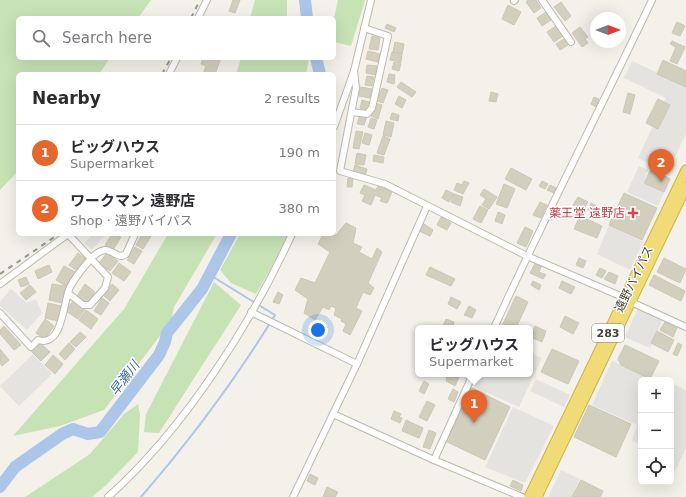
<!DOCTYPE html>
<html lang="en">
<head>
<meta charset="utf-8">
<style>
  body { margin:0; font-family:"DejaVu Sans","Noto Sans JP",sans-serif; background:#f2f2f3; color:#2b2b33 }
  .controls { position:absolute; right:12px; bottom:12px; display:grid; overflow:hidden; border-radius:6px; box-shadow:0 4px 16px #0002 }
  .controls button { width:36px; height:36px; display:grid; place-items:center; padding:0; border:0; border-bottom:1px solid #e1e1e2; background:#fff; color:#2b2b33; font:20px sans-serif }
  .compass { position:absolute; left:590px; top:12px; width:36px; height:36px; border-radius:50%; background:#fff; box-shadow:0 4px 16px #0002; rotate:90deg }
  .you { position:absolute; left:318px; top:330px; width:14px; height:14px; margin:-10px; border:3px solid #fff; border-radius:50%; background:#1a73e8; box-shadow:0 0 0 6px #1a73e833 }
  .badge { display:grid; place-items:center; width:26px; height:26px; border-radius:50%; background:#e5672e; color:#fff; font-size:13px; font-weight:700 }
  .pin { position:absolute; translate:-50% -33px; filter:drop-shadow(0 1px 2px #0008) }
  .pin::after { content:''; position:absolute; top:21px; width:14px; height:12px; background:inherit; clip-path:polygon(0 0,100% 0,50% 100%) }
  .popup { position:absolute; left:415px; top:325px; width:118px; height:52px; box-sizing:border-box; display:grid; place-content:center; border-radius:6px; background:#fff; filter:drop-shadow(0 1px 3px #0005); font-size:13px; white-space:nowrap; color:#7c7c81 }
  .popup b { font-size:15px; color:#2b2b33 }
  .popup::after { content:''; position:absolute; left:50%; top:100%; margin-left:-8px; border:8px solid transparent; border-top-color:#fff }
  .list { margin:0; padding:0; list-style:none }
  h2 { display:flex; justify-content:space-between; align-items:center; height:52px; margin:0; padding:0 16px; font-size:17px }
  h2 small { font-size:13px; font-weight:400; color:#7c7c81 }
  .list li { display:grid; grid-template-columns:26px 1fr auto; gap:12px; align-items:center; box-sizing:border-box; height:56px; padding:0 16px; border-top:1px solid #e1e1e2 }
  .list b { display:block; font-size:15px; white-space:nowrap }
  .list p { margin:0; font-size:13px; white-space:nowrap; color:#7c7c81 }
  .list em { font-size:13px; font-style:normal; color:#7c7c81 }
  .icon { flex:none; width:22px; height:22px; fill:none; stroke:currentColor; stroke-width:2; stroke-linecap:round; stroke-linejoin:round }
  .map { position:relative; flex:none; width:686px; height:497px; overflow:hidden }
  .search { position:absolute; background:#fff; box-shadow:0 4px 16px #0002; left:16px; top:16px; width:320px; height:44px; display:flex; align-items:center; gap:10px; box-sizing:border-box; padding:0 14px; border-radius:6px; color:#7c7c81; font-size:15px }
  .panel { position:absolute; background:#fff; box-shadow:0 4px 16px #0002; left:16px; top:72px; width:320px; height:164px; border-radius:6px }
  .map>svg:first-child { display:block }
</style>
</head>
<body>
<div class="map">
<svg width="686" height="497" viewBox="0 0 686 497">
  <rect width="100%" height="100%" fill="#f3f1e9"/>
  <g fill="#c7e3b6">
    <path d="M0,0H151L138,18H18V58H110L99,74H18V171L0,190Z"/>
    <path d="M255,0H287V18H250Z"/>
    <path d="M338,0H365L351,46L334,42V18Z"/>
    <path d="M241,58H309L306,74H236Z"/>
    <path d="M168,234H217L174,307L171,321L104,410L60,426L13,436L124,309Z"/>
    <path d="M240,234H288L279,254L256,294L231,283L220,270Z"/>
    <path d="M214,282L241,305L159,433L144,432L146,414Z"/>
    <path d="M138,404L140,415L138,452L106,485L92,497H25L90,454L124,414Z"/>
  </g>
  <g fill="#e5e3e0">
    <path d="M632,61L686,86V133L668,172L638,158L666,98L624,78Z"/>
    <path d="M639,166L648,170L643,183L664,192L658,206L627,192Z"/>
    <path d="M609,225L643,242L630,270L597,254Z"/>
    <path d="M93,234H106L92,250L84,243Z"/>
    <path d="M11,289L27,303L36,299L42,313L27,330L0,306V302Z"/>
    <path d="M638,308L663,319L650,348L625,337Z"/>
    <path d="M530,353L542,358L519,407L473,386L479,374H530Z"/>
    <path d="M33,354L52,374L19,406L0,386Z"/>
    <path d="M612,361L655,380L657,377L664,380H641V445L632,441L637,425L592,405Z"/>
    <path d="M536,379L570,395L564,407L530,391Z"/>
    <path d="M671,383L686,390V448L671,479Z"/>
    <path d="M513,407L554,426L525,483L485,467Z"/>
    <path d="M561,470L580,479L572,497H548Z"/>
  </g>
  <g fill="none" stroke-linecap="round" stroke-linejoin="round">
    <path stroke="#abc6e9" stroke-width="2" d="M141,497C192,438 234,382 275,315L210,275"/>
    <g stroke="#abc6e9" stroke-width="12">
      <path d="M305,0L307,18"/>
      <path d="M316,58L320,74"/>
      <path d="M0,487L15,467L62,434L73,429L88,434L100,432L159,355L165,342L167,333L202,289L231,234"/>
    </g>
  </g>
  <g fill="#d3cfbf" stroke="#cdc7b3">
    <path d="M233,0H240L235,13L229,11Z"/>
    <path d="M528,0H536L541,8L534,13L526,2Z"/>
    <path d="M561,2L571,16L565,21L554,7Z"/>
    <path d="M508,5L521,12L514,25L502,19Z"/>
    <path d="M546,12L551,20L542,26L537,18Z"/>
    <path d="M677,22L685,26L680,36L672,33Z"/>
    <path d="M387,24L396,28L394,32L385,28Z"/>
    <path d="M556,26L563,36L554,42L547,32Z"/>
    <path d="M580,27L588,37L585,39L588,43L582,47L572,33Z"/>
    <path d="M372,36L380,38L378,50L369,49Z"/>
    <path d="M564,39L568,45L560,50L556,44Z"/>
    <path d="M672,41L685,47L677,64L670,61L676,47L670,44Z"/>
    <path d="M395,42L404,44L402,54L393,52Z"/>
    <path d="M368,51L380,54L378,62L366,59Z"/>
    <path d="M392,52L402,54L401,62L390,60Z"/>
    <path d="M203,58H221L215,74H203L206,66L201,64Z"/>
    <path d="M663,60L686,71V87L657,74Z"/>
    <path d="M394,62L401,63L399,71L392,69Z"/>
    <path d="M367,65L377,66L375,75L366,73Z"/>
    <path d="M389,74L395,75L394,84L387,82Z"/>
    <path d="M367,76L374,77L372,86L365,85Z"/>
    <path d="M401,82L416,92L412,97L397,87Z"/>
    <path d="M360,87L372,89L370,98L359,96Z"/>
    <path d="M382,88L388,90L383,103L377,101Z"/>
    <path d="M491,92L498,94L496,102L489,101Z"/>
    <path d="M628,93L635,95L630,114L623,112Z"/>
    <path d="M399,96L406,100L402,108L395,104Z"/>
    <path d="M594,97L599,99L596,107L591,104Z"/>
    <path d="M658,99L670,105L658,129L646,123Z"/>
    <path d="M362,100L369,102L368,110L360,108Z"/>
    <path d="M376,103L382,105L378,119L371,116Z"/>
    <path d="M392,113L399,115L398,121L390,119Z"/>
    <path d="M360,114L367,116L364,125L357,124Z"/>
    <path d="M371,118L377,120L374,129L368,127Z"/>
    <path d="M386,121L394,123L391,137L383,135Z"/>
    <path d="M356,131L363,132L359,149L353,148Z"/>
    <path d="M365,133L372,135L369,145L362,143Z"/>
    <path d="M383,136L390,139L384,155L377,153Z"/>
    <path d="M357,153L366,155L364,165L355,164Z"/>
    <path d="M374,155L384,157L383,163L373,161Z"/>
    <path d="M355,165L367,169L365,176L353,172Z"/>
    <path d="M511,168L532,179L526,190L505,179Z"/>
    <path d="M651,169L670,179L664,192L644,183Z"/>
    <path d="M348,178L353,179L352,187H347Z"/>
    <path d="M464,181L469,183L463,194L454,190L457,183L462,185Z"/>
    <path d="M542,181L548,184L545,189L539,186Z"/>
    <path d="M504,184L515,189L507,208L496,204Z"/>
    <path d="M364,185L376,190L378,186L392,192L387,203L380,201L382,198L375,195L371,205L362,201L365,195L360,193Z"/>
    <path d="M550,185L556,188L554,193L547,190Z"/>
    <path d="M484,189L497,197L489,209L482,205L486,199L480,195Z"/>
    <path d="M446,190L454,194L449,202L442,198Z"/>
    <path d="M624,193L657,208L642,240L609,225Z"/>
    <path d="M454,194L463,197L460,206L451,202Z"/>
    <path d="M578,197L588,202L583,210L573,205Z"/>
    <path d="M540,202L547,205L541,218L533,215Z"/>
    <path d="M591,203L597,206L595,213L588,210Z"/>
    <path d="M480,206L488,210L481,223L473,219Z"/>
    <path d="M498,212L505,215L502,224L495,221Z"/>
    <path d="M580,216L602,226L597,238L574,229Z"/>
    <path d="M441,217L451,223L447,230L437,225Z"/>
    <path d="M421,222L433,230L430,236L417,230Z"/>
    <path d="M346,223L356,228L353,243L362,247L359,252L372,259L377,248L382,252L368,283L374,288L370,295L363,292L356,308L362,311L350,335L343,331L346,324L341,321L342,319L334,315L336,308L331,306L329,310L323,307L315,320L304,313L308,299L295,290L301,278L315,283L330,252L318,244L323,234L336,235Z"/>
    <path d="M525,227L533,231L526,247L517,243Z"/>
    <path d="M112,234L121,237L113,250L105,245Z"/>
    <path d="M142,234L151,236L143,249L136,245Z"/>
    <path d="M135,247L142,251L134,264L127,260Z"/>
    <path d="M78,253L86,259L77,271L69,265Z"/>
    <path d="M107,253L118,261L110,271L99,263Z"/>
    <path d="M579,258L586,261L583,268L576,265Z"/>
    <path d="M664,258L686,269L680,283L657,272Z"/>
    <path d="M536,262L542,265L539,272L546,275L543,279L530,273Z"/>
    <path d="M119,263L131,272L124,281L112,273Z"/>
    <path d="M49,265L52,272L38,279L35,271Z"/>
    <path d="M64,266L75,272L66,286L56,280Z"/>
    <path d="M430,267L455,279L451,286L426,275Z"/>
    <path d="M600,268L606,271L602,278L596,275Z"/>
    <path d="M609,272L618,276L615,284L604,279Z"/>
    <path d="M654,275L685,291L681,301L649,285Z"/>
    <path d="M26,277L29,284L21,287L18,280Z"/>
    <path d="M533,281L541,285L539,290L531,285Z"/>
    <path d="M562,281L575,287L571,294L559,288Z"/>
    <path d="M52,284L65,286L62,303L49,300Z"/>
    <path d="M85,284L95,292L87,303L77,296Z"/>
    <path d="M112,284L119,290L110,301L104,296Z"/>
    <path d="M30,285L36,292L26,300L20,293Z"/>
    <path d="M278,292L283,295L279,304L273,302Z"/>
    <path d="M516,296L528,302L516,328H501Z"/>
    <path d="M451,297L461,302L457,309L448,304Z"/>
    <path d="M102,298L109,303L101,315L94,311Z"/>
    <path d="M73,301L85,309L78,319L66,311Z"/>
    <path d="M48,303L61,306L58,321L45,318Z"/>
    <path d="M469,306L476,310L472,318L464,315Z"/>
    <path d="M86,310L98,319L91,329L79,320Z"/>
    <path d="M565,316L579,323L573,334L560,327Z"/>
    <path d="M45,319L54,326L45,339L36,333Z"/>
    <path d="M446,319L454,322L452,328H442Z"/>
    <path d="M665,322L677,328L673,337L660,330Z"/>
    <path d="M4,326L21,345L14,350L0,334V330Z"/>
    <path d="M535,326L546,331L542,342L531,337Z"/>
    <path d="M657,331L674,340L668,352L651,343Z"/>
    <path d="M80,332L86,337L76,347L70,342Z"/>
    <path d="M39,342L50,352L41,361L31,351Z"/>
    <path d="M69,343L75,349L65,360L59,354Z"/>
    <path d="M678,343L682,345L677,356L673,354Z"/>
    <path d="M625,345L659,361L650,379L621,365L618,359Z"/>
    <path d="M0,349L9,360L2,366L0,363Z"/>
    <path d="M552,349L579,361L568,384L541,372Z"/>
    <path d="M53,355L63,364L55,374L45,365Z"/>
    <path d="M447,374H452L459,377L455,386L446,381Z"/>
    <path d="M424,381L429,384L424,394L419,391Z"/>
    <path d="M470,387L510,407L485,460L445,441Z"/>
    <path d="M453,389L458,392L454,402L448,399Z"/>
    <path d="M427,401L435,405L427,421L419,417Z"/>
    <path d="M589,405L631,424L616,457L574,437Z"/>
    <path d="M394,411L401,414L399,417L402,418L400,423L391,419Z"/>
    <path d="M406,420L423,428L419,438L402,431Z"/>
    <path d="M429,430L436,433L430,449L423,447Z"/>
    <path d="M310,474L318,478L315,485L307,481Z"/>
    <path d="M513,480L523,485L521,491L510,486Z"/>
    <path d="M581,480L603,491L600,497H572Z"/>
    <path d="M327,487L338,492L335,497H323Z"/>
  </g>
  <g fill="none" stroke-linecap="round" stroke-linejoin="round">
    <defs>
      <g id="minor">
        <path d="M542,0L571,42"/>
        <path d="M514,1L515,0"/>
        <path d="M198,18L207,0"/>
        <path d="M354,71L356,88L340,171L385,184L527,256L625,298"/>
        <path d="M169,74L177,58"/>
        <path d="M352,112L367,114L372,108L388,36L364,28"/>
        <path d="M334,127L354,71L371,0"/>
        <path d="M0,284L68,234"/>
        <path d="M68,293L83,305H90L105,288L108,277L68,234"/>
        <path d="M631,302L686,327"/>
        <path d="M251,312L357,364"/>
        <path d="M0,313L31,347L38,340C63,348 63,302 70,287C75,278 81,270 88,262C92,257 98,251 105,250C111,250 116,256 122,256L126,254L135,234"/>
        <path d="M494,328C544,218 600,110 652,0"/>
        <path d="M333,414L434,460L522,497"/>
        <path d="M434,460L473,374"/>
        <path d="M108,497C184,429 250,326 292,234"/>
        <path d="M293,497L357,364L427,206"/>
      </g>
      <g id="highway">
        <path d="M529,497L686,170"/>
        <path d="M537,497L686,187"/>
      </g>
    </defs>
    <use href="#minor" stroke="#bdbaac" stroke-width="8"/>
    <use href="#highway" stroke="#ceb347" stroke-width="11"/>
    <use href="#minor" stroke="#fff" stroke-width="6"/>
    <use href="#highway" stroke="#f0db77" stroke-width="9"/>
    <g stroke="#979797" stroke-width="2" stroke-dasharray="5 5" stroke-linecap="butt">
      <path d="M191,18L200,0"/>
      <path d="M162,74L171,58"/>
      <path d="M0,274L59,234"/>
    </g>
  </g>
  <path fill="#e0444e" stroke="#fff" stroke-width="1.5" d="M631 207h4v4h4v4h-4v4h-4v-4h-4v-4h4z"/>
  <g text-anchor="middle" stroke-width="3" stroke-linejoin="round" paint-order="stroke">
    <rect fill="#fff" stroke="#7e7b74" stroke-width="1" x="592" y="324" width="32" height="18" rx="3"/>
    <g font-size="11" font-weight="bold" fill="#464338">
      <text x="608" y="337">283</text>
    </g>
    <g font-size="12" fill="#be3a42" stroke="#fff" text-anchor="end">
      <text x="625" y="217">薬王堂 遠野店</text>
    </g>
    <g font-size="12" fill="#464338" stroke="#fff">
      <text transform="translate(634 279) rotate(-64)" y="4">遠野バイパス</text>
    </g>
    <g font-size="13" font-style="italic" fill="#3b68a7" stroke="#fff">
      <text transform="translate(124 378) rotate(-53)" y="5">早瀬川</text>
    </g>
  </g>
</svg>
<div class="controls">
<button>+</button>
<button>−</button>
<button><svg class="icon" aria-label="locate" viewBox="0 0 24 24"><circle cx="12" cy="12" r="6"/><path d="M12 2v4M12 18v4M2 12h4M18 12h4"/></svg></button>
</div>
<svg class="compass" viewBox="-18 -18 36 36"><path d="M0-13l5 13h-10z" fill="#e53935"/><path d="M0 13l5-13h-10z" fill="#7c7c81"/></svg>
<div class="you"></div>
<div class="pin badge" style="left:474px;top:423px">1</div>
<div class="popup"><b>ビッグハウス</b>Supermarket</div>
<div class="pin badge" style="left:661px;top:182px">2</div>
<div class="search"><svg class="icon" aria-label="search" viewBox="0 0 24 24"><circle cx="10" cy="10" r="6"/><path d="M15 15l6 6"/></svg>Search here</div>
<section class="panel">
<h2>Nearby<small>2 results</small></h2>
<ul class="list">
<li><span class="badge">1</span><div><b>ビッグハウス</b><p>Supermarket</p></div><em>190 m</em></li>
<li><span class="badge">2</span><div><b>ワークマン 遠野店</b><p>Shop · 遠野バイパス</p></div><em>380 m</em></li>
</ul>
</section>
</div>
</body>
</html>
